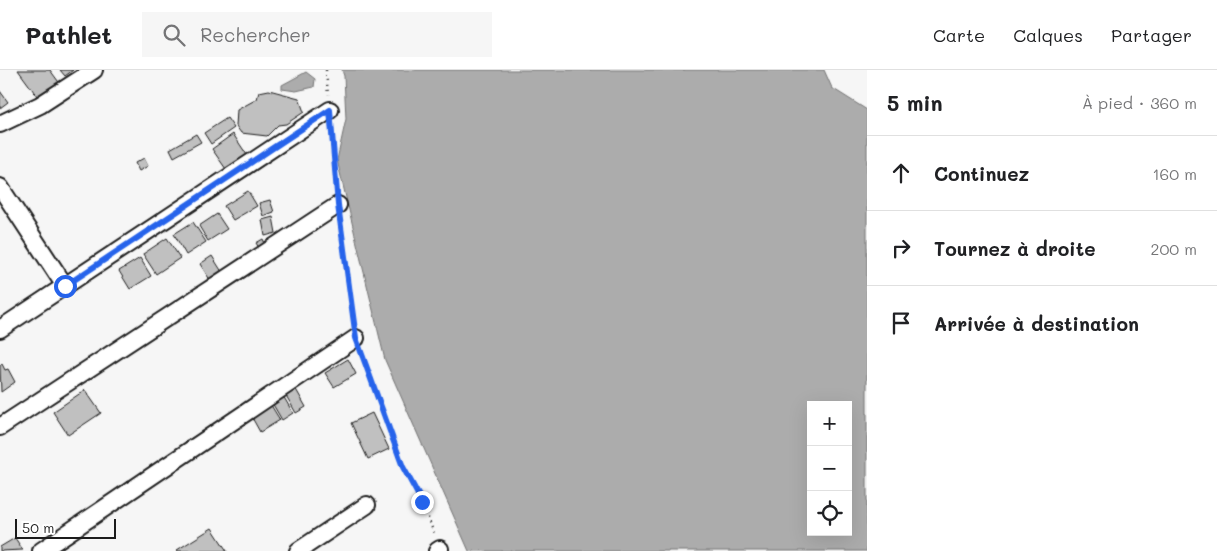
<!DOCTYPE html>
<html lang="fr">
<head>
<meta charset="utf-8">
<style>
  body { margin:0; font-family:Mali,sans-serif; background:#f6f6f6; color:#202124 }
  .controls { position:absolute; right:15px; bottom:15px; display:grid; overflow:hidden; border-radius:0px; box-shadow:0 5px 20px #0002 }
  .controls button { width:45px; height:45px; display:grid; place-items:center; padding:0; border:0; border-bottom:1px solid #e0e0e0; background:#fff; color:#202124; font:25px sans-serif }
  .scale { position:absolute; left:15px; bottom:12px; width:101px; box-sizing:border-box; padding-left:5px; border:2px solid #1c1c1c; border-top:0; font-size:14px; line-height:18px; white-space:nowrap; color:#1c1c1c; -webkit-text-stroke:4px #fff; paint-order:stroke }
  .stop { position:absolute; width:15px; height:15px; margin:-11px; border:4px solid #2563eb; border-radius:50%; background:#fff }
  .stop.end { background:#2563eb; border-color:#fff; box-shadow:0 1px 5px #0008 }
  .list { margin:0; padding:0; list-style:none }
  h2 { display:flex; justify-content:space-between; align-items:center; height:65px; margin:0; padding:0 20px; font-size:21px }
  h2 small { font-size:16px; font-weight:400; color:#757577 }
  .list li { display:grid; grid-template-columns:32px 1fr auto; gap:15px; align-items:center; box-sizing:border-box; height:75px; padding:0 20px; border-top:1px solid #e0e0e0 }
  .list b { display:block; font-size:19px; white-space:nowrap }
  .list em { font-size:16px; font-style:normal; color:#757577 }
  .icon { flex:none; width:28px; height:28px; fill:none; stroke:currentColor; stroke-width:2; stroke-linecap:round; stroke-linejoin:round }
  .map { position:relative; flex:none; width:867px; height:481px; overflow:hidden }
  header { display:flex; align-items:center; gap:30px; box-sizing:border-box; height:70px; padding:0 25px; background:#fff; border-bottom:1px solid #e0e0e0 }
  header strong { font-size:24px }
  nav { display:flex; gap:28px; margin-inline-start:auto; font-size:18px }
  .search { width:350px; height:45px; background:#f6f6f6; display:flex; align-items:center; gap:12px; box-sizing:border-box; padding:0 18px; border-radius:0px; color:#757577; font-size:19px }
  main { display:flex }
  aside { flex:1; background:#fff }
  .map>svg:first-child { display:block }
</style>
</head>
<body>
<header>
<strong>Pathlet</strong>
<div class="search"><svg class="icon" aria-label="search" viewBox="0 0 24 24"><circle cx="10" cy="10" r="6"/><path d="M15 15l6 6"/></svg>Rechercher</div>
<nav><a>Carte</a><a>Calques</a><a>Partager</a></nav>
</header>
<main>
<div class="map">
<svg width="867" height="481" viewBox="0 0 867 481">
  <rect width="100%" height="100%" fill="#f6f6f6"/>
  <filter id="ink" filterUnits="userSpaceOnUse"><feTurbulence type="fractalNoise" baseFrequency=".02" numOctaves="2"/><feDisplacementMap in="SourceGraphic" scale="10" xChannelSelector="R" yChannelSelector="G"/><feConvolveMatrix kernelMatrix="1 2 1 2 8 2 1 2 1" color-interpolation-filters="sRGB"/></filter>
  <g filter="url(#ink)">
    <g fill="#acacac" stroke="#727272" fill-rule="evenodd">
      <path d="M342,0H824L832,18L867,40V481H469L385,290L337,90L346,49L344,6ZM811,335H848V462H811Z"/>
      <path d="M306,2L315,9L314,17L296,21L282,19V15Z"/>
    </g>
    <g fill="#c0c0c0" stroke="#1c1c1c">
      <path d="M18,0H50L61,15L40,30Z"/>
      <path d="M60,0H73L65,6Z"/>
      <path d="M269,20L299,28L304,42L286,54L278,55L267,66L241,63L236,56L237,40L257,29L259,22Z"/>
      <path d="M0,21L8,32L0,38Z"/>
      <path d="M227,48L234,58L211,74L204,63Z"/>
      <path d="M196,64L201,72L174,87L170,79Z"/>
      <path d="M233,64L249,88L228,102L212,79Z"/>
      <path d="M144,88L148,96L139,101L135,93Z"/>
      <path d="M248,121L257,136L233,150L224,136Z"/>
      <path d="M270,130L274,142L263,146L259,133Z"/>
      <path d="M217,144L227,159L208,171L199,156Z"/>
      <path d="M273,147L276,163L265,166L262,150Z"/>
      <path d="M193,152L206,172L186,185L174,164Z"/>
      <path d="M167,168L180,188L156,204L143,184Z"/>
      <path d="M263,169L267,178L261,181L256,173Z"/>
      <path d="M212,186L224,205L212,213L200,194Z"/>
      <path d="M140,188L151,206L130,219L119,201Z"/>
      <path d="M348,289L356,304L334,317L325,303Z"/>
      <path d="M2,294L5,300L8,299L15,312L1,322L0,295Z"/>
      <path d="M294,316L306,337L296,343L284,322Z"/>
      <path d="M85,320L101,343L68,365L53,342Z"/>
      <path d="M282,324L293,343L282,350L271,331Z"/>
      <path d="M269,332L280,350L260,362L250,344Z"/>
      <path d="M372,343L389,379L368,389L351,353Z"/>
      <path d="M212,458L227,481H178L177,480Z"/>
      <path d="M15,468L23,480L0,481V477Z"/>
    </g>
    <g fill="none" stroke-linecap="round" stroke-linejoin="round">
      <defs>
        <g id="minor">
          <path d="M0,54L40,35L94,0"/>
          <path d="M0,117L65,216"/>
          <path d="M0,259L330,40"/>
          <path d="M0,357L338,135"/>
          <path d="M41,481L356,268"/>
          <path d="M298,481L367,435"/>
          <path d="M437,481L440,479"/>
        </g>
      </defs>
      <use href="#minor" stroke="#1c1c1c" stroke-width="20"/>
      <g stroke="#1c1c1c" stroke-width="2.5" stroke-dasharray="1 4" stroke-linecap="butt">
        <path d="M326,0L328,25"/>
        <path d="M331,56L337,123"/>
        <path d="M340,150L354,254"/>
        <path d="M361,281L403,397L422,432L435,466"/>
      </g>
      <use href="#minor" stroke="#fff" stroke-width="16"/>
    </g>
  </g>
  <g fill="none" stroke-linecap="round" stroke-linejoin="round" filter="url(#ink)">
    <path stroke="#2563eb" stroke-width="6" d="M65,216L330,40L338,135L356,268L403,397L422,432"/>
  </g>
</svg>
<div class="controls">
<button>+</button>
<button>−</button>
<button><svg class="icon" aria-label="locate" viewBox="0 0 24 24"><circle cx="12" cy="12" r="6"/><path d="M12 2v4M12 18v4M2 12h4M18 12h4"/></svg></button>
</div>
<div class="scale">50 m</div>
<div class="stop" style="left:65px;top:216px"></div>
<div class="stop end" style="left:422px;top:432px"></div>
</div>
<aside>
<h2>5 min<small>À pied · 360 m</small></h2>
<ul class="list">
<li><svg class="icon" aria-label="ahead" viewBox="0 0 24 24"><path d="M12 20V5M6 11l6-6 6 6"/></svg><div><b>Continuez</b></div><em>160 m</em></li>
<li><svg class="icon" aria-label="right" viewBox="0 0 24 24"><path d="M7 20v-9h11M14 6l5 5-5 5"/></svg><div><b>Tournez à droite</b></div><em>200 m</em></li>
<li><svg class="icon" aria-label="arrive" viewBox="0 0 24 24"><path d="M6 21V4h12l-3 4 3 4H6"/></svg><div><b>Arrivée à destination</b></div></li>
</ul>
</aside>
</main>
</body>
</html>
